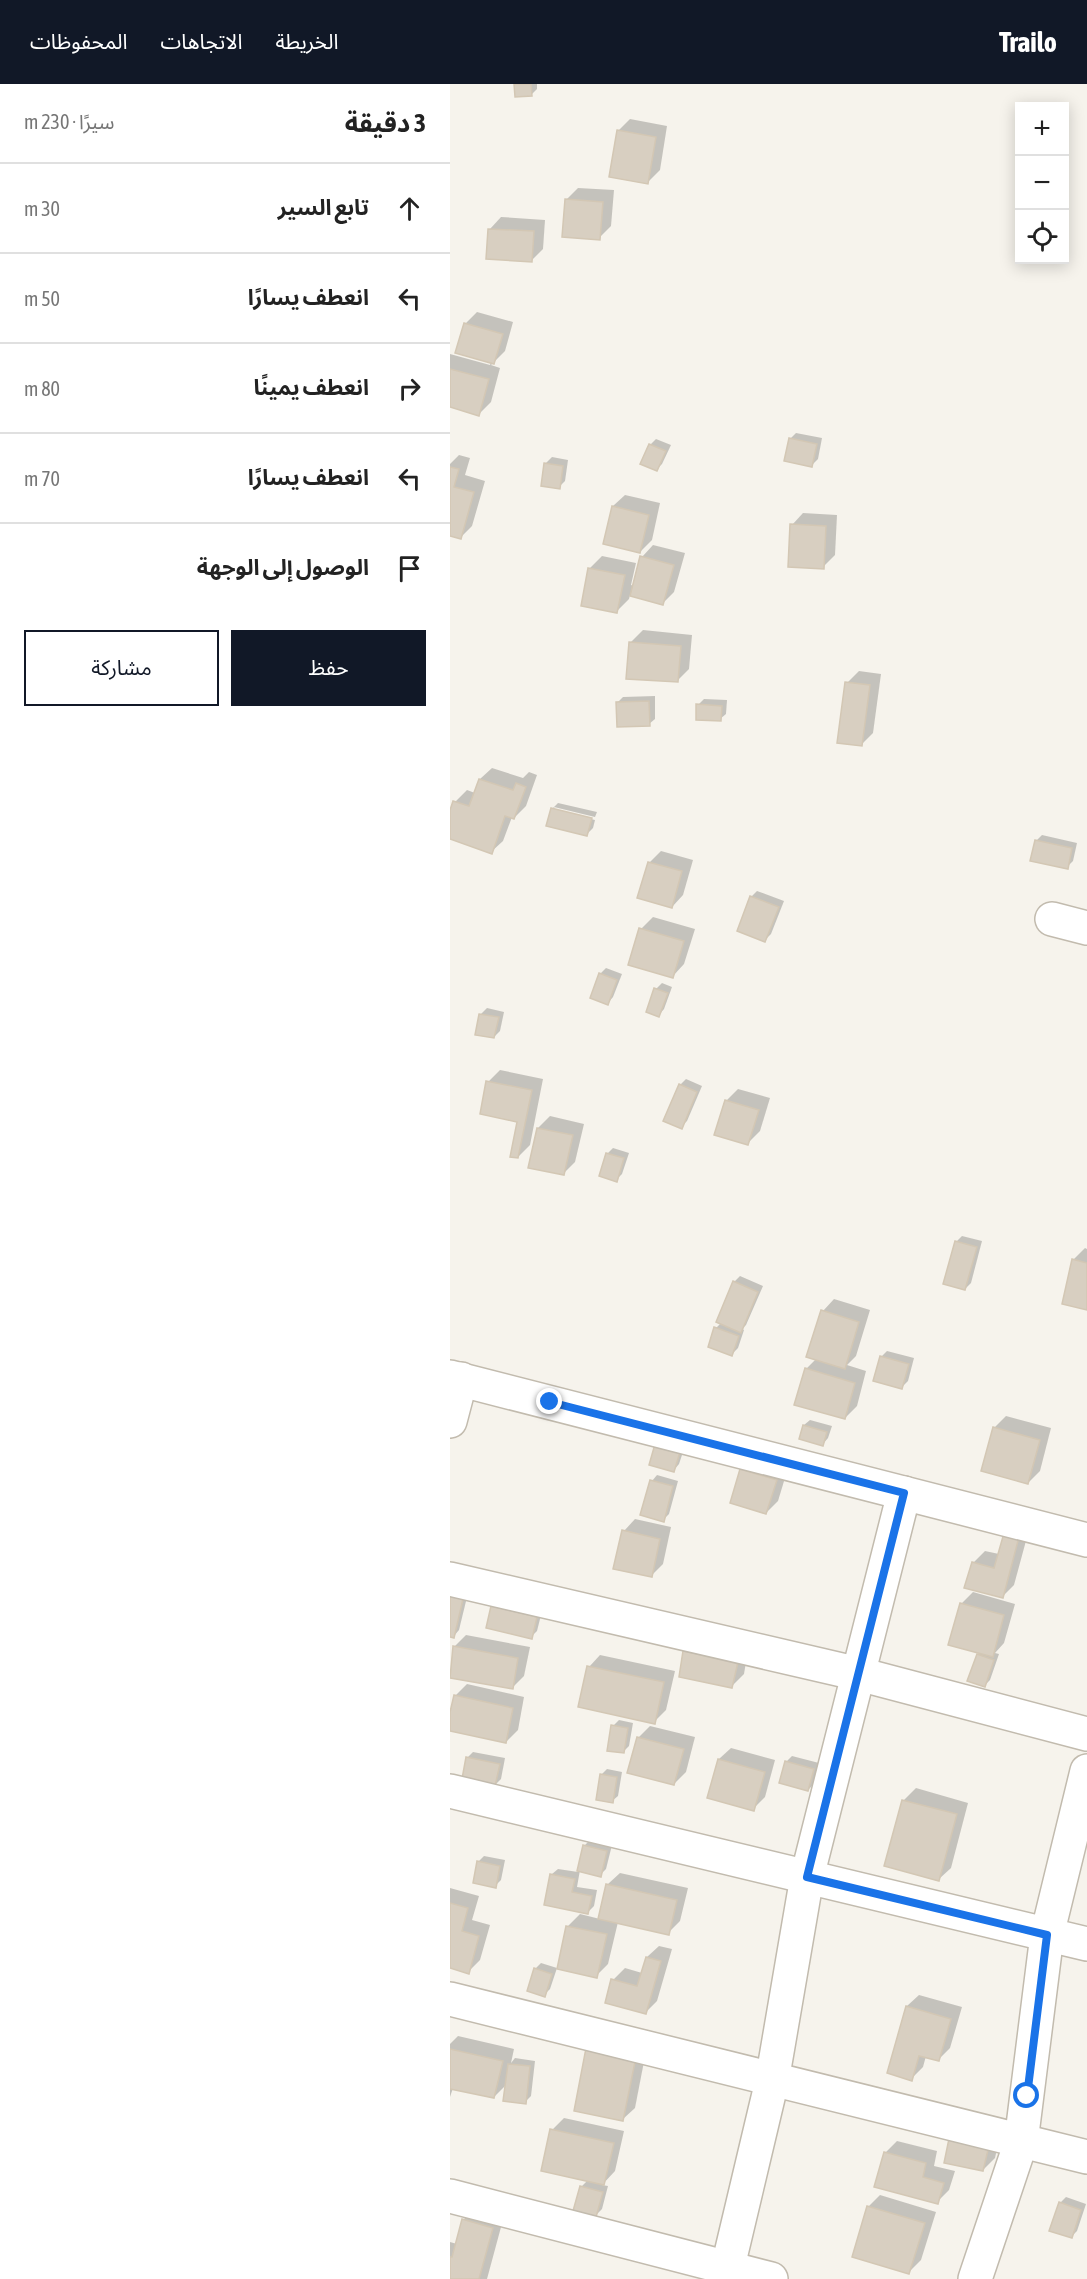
<!DOCTYPE html>
<html lang="ar">
<head>
<meta charset="utf-8">
<style>
  body { margin:0; font-family:"Asap Condensed","Noto Sans Arabic",sans-serif; background:#f6f6f6; color:#222; direction:rtl }
  .controls { position:absolute; right:18px; top:18px; display:grid; overflow:hidden; border-radius:0px; box-shadow:0 3px 15px #0003 }
  .controls button { width:54px; height:54px; display:grid; place-items:center; padding:0; border:0; border-bottom:2px solid #e0e0e0; background:#fff; color:#222; font:30px sans-serif }
  .stop { position:absolute; width:18px; height:18px; margin:-14px; border:4px solid #1a73e8; border-radius:50%; background:#fff }
  .stop.end { background:#1a73e8; border-color:#fff; box-shadow:0 2px 6px #0008 }
  .list { margin:0; padding:0; list-style:none }
  h2 { display:flex; justify-content:space-between; align-items:center; height:78px; margin:0; padding:0 24px; font-size:26px }
  h2 small { font-size:20px; font-weight:400; color:#767676 }
  .list li { display:grid; grid-template-columns:39px 1fr auto; gap:18px; align-items:center; box-sizing:border-box; height:90px; padding:0 24px; border-top:2px solid #e0e0e0 }
  .list b { display:block; font-size:22px; white-space:nowrap }
  .list em { font-size:20px; font-style:normal; color:#767676 }
  .actions { display:flex; gap:12px; padding:18px 24px }
  .actions a { flex:1; padding:14px 0; border:2px solid #111827; border-radius:0px; text-align:center; font-size:21px; color:#111827 }
  .actions .main { background:#111827; color:#fff }
  .icon { flex:none; width:33px; height:33px; fill:none; stroke:currentColor; stroke-width:2; stroke-linecap:round; stroke-linejoin:round }
  .map { position:relative; flex:none; width:637px; height:2195px; overflow:hidden; direction:ltr }
  header { display:flex; align-items:center; gap:36px; box-sizing:border-box; height:84px; padding:0 30px; background:#111827; color:#fff }
  header strong { font-size:28px }
  nav { display:flex; gap:33px; margin-inline-start:auto; font-size:21px }
  main { display:flex }
  aside { flex:1; background:#fff }
  .map>svg:first-child { display:block }
</style>
</head>
<body>
<header>
<strong>Trailo</strong>
<nav><a>الخريطة</a><a>الاتجاهات</a><a>المحفوظات</a></nav>
</header>
<main>
<div class="map">
<svg width="637" height="2195" viewBox="0 0 637 2195">
  <rect width="100%" height="100%" fill="#f6f3ec"/>
  <g fill="#0003">
    <path d="M66,0H87V5L81,11Z"/>
    <path d="M180,35L217,42L210,86L198,98L168,47Z"/>
    <path d="M128,104L164,106L161,142L149,154L116,116Z"/>
    <path d="M51,133L95,136L93,165L81,177L40,145Z"/>
    <path d="M27,228L63,238L55,267L41,281L50,284L41,318L29,330L0,322V270L40,281L41,278L15,240Z"/>
    <path d="M346,349L372,354L368,375L362,381L340,355Z"/>
    <path d="M206,355L221,361L212,380L207,385L200,361Z"/>
    <path d="M9,371L20,374L15,391L35,397L22,442L10,454L0,451V380Z"/>
    <path d="M102,373L118,376L115,397L109,403L96,379Z"/>
    <path d="M175,411L210,419L202,456L190,468L163,422Z"/>
    <path d="M353,429L387,431L385,471L373,483L342,441Z"/>
    <path d="M203,461L235,469L224,508L213,519L180,511L179,515L167,527L140,484L152,472L186,479L181,501L184,502L192,473Z"/>
    <path d="M193,546L242,551L239,585L227,597L181,558Z"/>
    <path d="M409,587L431,590L423,649L411,661L397,599Z"/>
    <path d="M205,612V635L199,640L167,619L173,613Z"/>
    <path d="M254,615L277,616L276,630L270,635L248,621Z"/>
    <path d="M42,684L73,694L79,688L87,691L76,722L64,734L62,733L53,757L41,768L0,753V731L5,718L17,706L25,709L30,695Z"/>
    <path d="M108,719L147,728L145,733L104,723V726L145,736L143,744L137,750L98,740L102,725Z"/>
    <path d="M592,751L627,759L623,777L617,783L586,757Z"/>
    <path d="M211,767L243,776L233,811L222,823L199,779Z"/>
    <path d="M307,807L334,817L321,850L315,856L301,813Z"/>
    <path d="M203,833L245,845L234,880L223,892L191,845Z"/>
    <path d="M156,884L172,890L163,913L158,919L150,890Z"/>
    <path d="M212,899L222,903L214,925L209,931L206,905Z"/>
    <path d="M37,924L54,928L50,947L44,953L27,950L31,930Z"/>
    <path d="M50,986L93,995L80,1061L68,1073L69,1036L38,998Z"/>
    <path d="M236,995L252,1002L237,1037L231,1043L230,1001Z"/>
    <path d="M288,1005L320,1014L310,1047L298,1059L276,1017Z"/>
    <path d="M100,1032L134,1040L125,1078L113,1090L88,1044Z"/>
    <path d="M163,1064L179,1069L172,1090L166,1096L157,1070Z"/>
    <path d="M512,1152L532,1157L521,1199L515,1205L506,1158Z"/>
    <path d="M635,1164L637,1165V1224L623,1176Z"/>
    <path d="M290,1192L313,1202L296,1241L292,1245L294,1246L288,1264L282,1270L266,1244L271,1239L284,1198Z"/>
    <path d="M384,1215L420,1226L406,1272L397,1281L416,1287L407,1322L395,1334L356,1285L366,1275L373,1227Z"/>
    <path d="M437,1267L464,1274L458,1297L452,1303L431,1273Z"/>
    <path d="M556,1332L601,1344L590,1387L578,1399L544,1344Z"/>
    <path d="M360,1336L382,1342L378,1354L373,1360L354,1341Z"/>
    <path d="M235,1362L229,1380L224,1386L201,1380Z"/>
    <path d="M303,1374L338,1384L328,1417L316,1429L291,1386Z"/>
    <path d="M207,1391L228,1397L219,1430L213,1436L202,1397Z"/>
    <path d="M185,1435L221,1443L213,1480L201,1492L174,1447Z"/>
    <path d="M580,1442L564,1501L552,1513L516,1503L524,1478L535,1467L549,1470Z"/>
    <path d="M0,1505L18,1509L9,1546L4,1552L0,1551Z"/>
    <path d="M523,1508L565,1520L554,1559L545,1569L549,1570L540,1596L534,1602L528,1571L531,1568L511,1520Z"/>
    <path d="M48,1517L92,1527L87,1547L81,1553L42,1523Z"/>
    <path d="M16,1551L80,1563L74,1592L62,1604L0,1592L4,1563Z"/>
    <path d="M247,1556L298,1566L294,1590L282,1602L235,1568Z"/>
    <path d="M150,1571L225,1587L216,1626L204,1638L139,1583Z"/>
    <path d="M17,1600L74,1613L68,1646L56,1658L0,1646L5,1612Z"/>
    <path d="M169,1636L183,1639L179,1662L173,1668L163,1642Z"/>
    <path d="M200,1642L245,1653L236,1688L224,1700L188,1654Z"/>
    <path d="M281,1664L325,1676L315,1713L303,1725L269,1675Z"/>
    <path d="M23,1668L55,1674L51,1695L45,1701L17,1674Z"/>
    <path d="M342,1672L369,1679L364,1700L358,1706L336,1678Z"/>
    <path d="M157,1685L172,1688L168,1712L162,1717L151,1691Z"/>
    <path d="M466,1704L518,1719L501,1784L489,1795L436,1781L454,1716Z"/>
    <path d="M140,1756L162,1761L156,1785L150,1791L130,1786L127,1803L147,1806L144,1822L138,1828L102,1790L108,1785L128,1788L134,1762Z"/>
    <path d="M34,1772L55,1776L51,1796L45,1802L28,1778Z"/>
    <path d="M170,1789L238,1804L230,1837L218,1849L168,1838L158,1880L146,1892L109,1884L118,1842L130,1830L150,1835L158,1800Z"/>
    <path d="M0,1804L29,1812L22,1836L40,1841L30,1876L18,1888L0,1883Z"/>
    <path d="M209,1862L222,1865L207,1917L195,1929L163,1896L175,1884L192,1889L197,1873Z"/>
    <path d="M91,1879L107,1884L100,1905L94,1911L85,1885Z"/>
    <path d="M469,1911L512,1923L500,1964L489,1975L476,1972L473,1983L461,1995L457,1922Z"/>
    <path d="M8,1952L64,1965L61,1979L65,1974L85,1977L81,2012L75,2018L57,2000L44,2013L3,2004L0,2013V1960Z"/>
    <path d="M149,1953L197,1962L185,2024L173,2035Z"/>
    <path d="M114,2034L174,2047L165,2087L152,2101L158,2102L152,2125L146,2131L131,2103L138,2096L102,2046Z"/>
    <path d="M552,2042L545,2074L533,2086L495,2078Z"/>
    <path d="M447,2057L487,2067L484,2082L505,2087L499,2106L487,2118L435,2069Z"/>
    <path d="M430,2111L486,2128L471,2176L459,2188L418,2123Z"/>
    <path d="M616,2113L636,2120L627,2147L621,2153L610,2119Z"/>
    <path d="M25,2124L54,2132L37,2195H0V2158L7,2160L13,2136Z"/>
  </g>
  <g fill="#d8cfc1" stroke="#d3c7b4" stroke-width="1.5">
    <path d="M64,0H81L82,12L65,13Z"/>
    <path d="M167,46L206,53L198,100L159,93Z"/>
    <path d="M115,115L153,118L150,156L112,153Z"/>
    <path d="M38,145L84,147L82,178L36,175Z"/>
    <path d="M14,239L53,250L44,280L5,269Z"/>
    <path d="M0,285L39,295L29,332L0,323Z"/>
    <path d="M339,354L367,360L362,383L334,377Z"/>
    <path d="M199,360L216,367L207,387L190,380Z"/>
    <path d="M94,379L113,382L110,405L91,402Z"/>
    <path d="M0,383L9,385L4,403L24,408L11,455L0,452Z"/>
    <path d="M162,422L199,431L190,469L153,460Z"/>
    <path d="M340,440L376,442L374,485L338,483Z"/>
    <path d="M190,472L224,481L213,521L180,512Z"/>
    <path d="M138,484L175,491L167,529L131,522Z"/>
    <path d="M179,558L231,562L228,598L176,595Z"/>
    <path d="M395,598L420,601L412,662L387,659Z"/>
    <path d="M199,617L200,642L167,643L166,618Z"/>
    <path d="M246,620L272,622L271,637L246,636Z"/>
    <path d="M29,695L63,706L66,699L76,703L64,735L55,732L42,770L0,755V726L3,717L19,722Z"/>
    <path d="M101,724L142,734L137,752L96,742Z"/>
    <path d="M585,756L622,764L618,785L580,777Z"/>
    <path d="M198,778L232,787L222,824L187,814Z"/>
    <path d="M300,812L329,823L315,858L287,847Z"/>
    <path d="M189,844L234,857L223,894L178,881Z"/>
    <path d="M149,889L167,896L158,921L140,914Z"/>
    <path d="M204,904L218,909L209,933L196,928Z"/>
    <path d="M29,930L49,933L44,954L25,951Z"/>
    <path d="M36,997L82,1006L68,1074L60,1073L67,1038L30,1030Z"/>
    <path d="M229,1000L247,1008L232,1045L213,1037Z"/>
    <path d="M275,1016L309,1026L298,1061L264,1051Z"/>
    <path d="M87,1044L123,1051L114,1091L78,1084Z"/>
    <path d="M156,1069L174,1074L167,1098L149,1092Z"/>
    <path d="M505,1157L527,1163L515,1206L493,1200Z"/>
    <path d="M622,1175L637,1179V1226L612,1220Z"/>
    <path d="M283,1197L308,1208L291,1249L266,1238Z"/>
    <path d="M371,1226L409,1238L395,1285L356,1273Z"/>
    <path d="M264,1243L289,1252L282,1272L258,1263Z"/>
    <path d="M430,1272L459,1280L452,1305L423,1297Z"/>
    <path d="M355,1284L405,1299L395,1335L344,1321Z"/>
    <path d="M353,1341L377,1348L373,1362L349,1355Z"/>
    <path d="M543,1343L590,1356L578,1400L531,1387Z"/>
    <path d="M205,1360L230,1368L224,1388L199,1381Z"/>
    <path d="M290,1385L327,1396L316,1430L280,1419Z"/>
    <path d="M200,1396L223,1402L214,1438L190,1431Z"/>
    <path d="M172,1446L210,1455L202,1493L163,1485Z"/>
    <path d="M554,1449L569,1453L553,1514L514,1504L522,1478L544,1484Z"/>
    <path d="M0,1512L13,1515L4,1554L0,1553Z"/>
    <path d="M510,1519L554,1531L543,1573L498,1561Z"/>
    <path d="M41,1522L87,1533L82,1555L36,1544Z"/>
    <path d="M3,1562L68,1574L63,1605L0,1594Z"/>
    <path d="M233,1567L288,1578L282,1604L229,1593Z"/>
    <path d="M527,1570L544,1576L535,1603L517,1597Z"/>
    <path d="M137,1582L214,1598L205,1640L128,1623Z"/>
    <path d="M4,1611L63,1624L56,1659L0,1647V1628Z"/>
    <path d="M161,1641L178,1644L174,1669L157,1667Z"/>
    <path d="M187,1653L234,1665L224,1701L177,1689Z"/>
    <path d="M16,1673L50,1680L45,1702L12,1695Z"/>
    <path d="M268,1675L315,1688L304,1727L257,1714Z"/>
    <path d="M335,1677L364,1685L358,1707L329,1699Z"/>
    <path d="M150,1690L167,1693L163,1719L146,1716Z"/>
    <path d="M452,1716L507,1730L489,1797L434,1782Z"/>
    <path d="M133,1761L157,1767L151,1793L127,1787Z"/>
    <path d="M27,1777L50,1782L46,1804L23,1799Z"/>
    <path d="M100,1790L125,1795L122,1808L142,1812L138,1830L94,1821Z"/>
    <path d="M156,1800L227,1816L219,1851L148,1835Z"/>
    <path d="M0,1819L18,1824L12,1847L29,1852L19,1890L0,1884Z"/>
    <path d="M116,1842L157,1850L147,1894L107,1885Z"/>
    <path d="M196,1873L211,1877L196,1930L155,1919L161,1895L187,1902Z"/>
    <path d="M84,1884L102,1890L95,1913L77,1907Z"/>
    <path d="M456,1922L501,1935L489,1977L469,1972L462,1997L437,1989Z"/>
    <path d="M136,1964L186,1973L173,2037L124,2027Z"/>
    <path d="M0,1965L53,1977L44,2014L0,2005Z"/>
    <path d="M58,1980L80,1982L76,2020L53,2017Z"/>
    <path d="M100,2045L164,2059L154,2101L91,2087Z"/>
    <path d="M501,2045L541,2053L533,2087L494,2079Z"/>
    <path d="M434,2068L476,2079L473,2093L494,2099L488,2120L424,2103Z"/>
    <path d="M130,2102L153,2108L146,2133L123,2127Z"/>
    <path d="M609,2118L631,2126L622,2154L599,2147Z"/>
    <path d="M417,2122L475,2139L459,2190L402,2173Z"/>
    <path d="M12,2135L43,2144L29,2195H0V2173H2Z"/>
  </g>
  <g fill="none" stroke-linecap="round" stroke-linejoin="round">
    <defs>
      <g id="minor">
        <path d="M602,835L637,844"/>
        <path d="M0,1293L637,1456"/>
        <path d="M0,1337L11,1295"/>
        <path d="M0,1495L409,1590L637,1650"/>
        <path d="M0,1707L637,1860"/>
        <path d="M0,1915L637,2073"/>
        <path d="M0,2112L321,2195"/>
        <path d="M275,2195L322,1997L357,1793L454,1409"/>
        <path d="M525,2195L571,2058L597,1851L637,1687"/>
      </g>
    </defs>
    <use href="#minor" stroke="#c2bbae" stroke-width="36"/>
    <use href="#minor" stroke="#fff" stroke-width="33"/>
  </g>
  <g fill="none" stroke-linecap="round" stroke-linejoin="round">
    <path stroke="#1a73e8" stroke-width="8" d="M100,1318L454,1409L357,1793L597,1851L577,2012"/>
  </g>
</svg>
<div class="controls">
<button>+</button>
<button>−</button>
<button><svg class="icon" aria-label="locate" viewBox="0 0 24 24"><circle cx="12" cy="12" r="6"/><path d="M12 2v4M12 18v4M2 12h4M18 12h4"/></svg></button>
</div>
<div class="stop" style="left:577px;top:2012px"></div>
<div class="stop end" style="left:100px;top:1318px"></div>
</div>
<aside>
<h2>3 دقيقة<small>سيرًا · 230 m</small></h2>
<ul class="list">
<li><svg class="icon" aria-label="ahead" viewBox="0 0 24 24"><path d="M12 20V5M6 11l6-6 6 6"/></svg><div><b>تابع السير</b></div><em>30 m</em></li>
<li><svg class="icon" aria-label="left" viewBox="0 0 24 24"><path d="M17 20v-9H6M10 6l-5 5 5 5"/></svg><div><b>انعطف يسارًا</b></div><em>50 m</em></li>
<li><svg class="icon" aria-label="right" viewBox="0 0 24 24"><path d="M7 20v-9h11M14 6l5 5-5 5"/></svg><div><b>انعطف يمينًا</b></div><em>80 m</em></li>
<li><svg class="icon" aria-label="left" viewBox="0 0 24 24"><path d="M17 20v-9H6M10 6l-5 5 5 5"/></svg><div><b>انعطف يسارًا</b></div><em>70 m</em></li>
<li><svg class="icon" aria-label="arrive" viewBox="0 0 24 24"><path d="M6 21V4h12l-3 4 3 4H6"/></svg><div><b>الوصول إلى الوجهة</b></div></li>
</ul>
<div class="actions"><a class="main">حفظ</a><a>مشاركة</a></div>
</aside>
</main>
</body>
</html>
